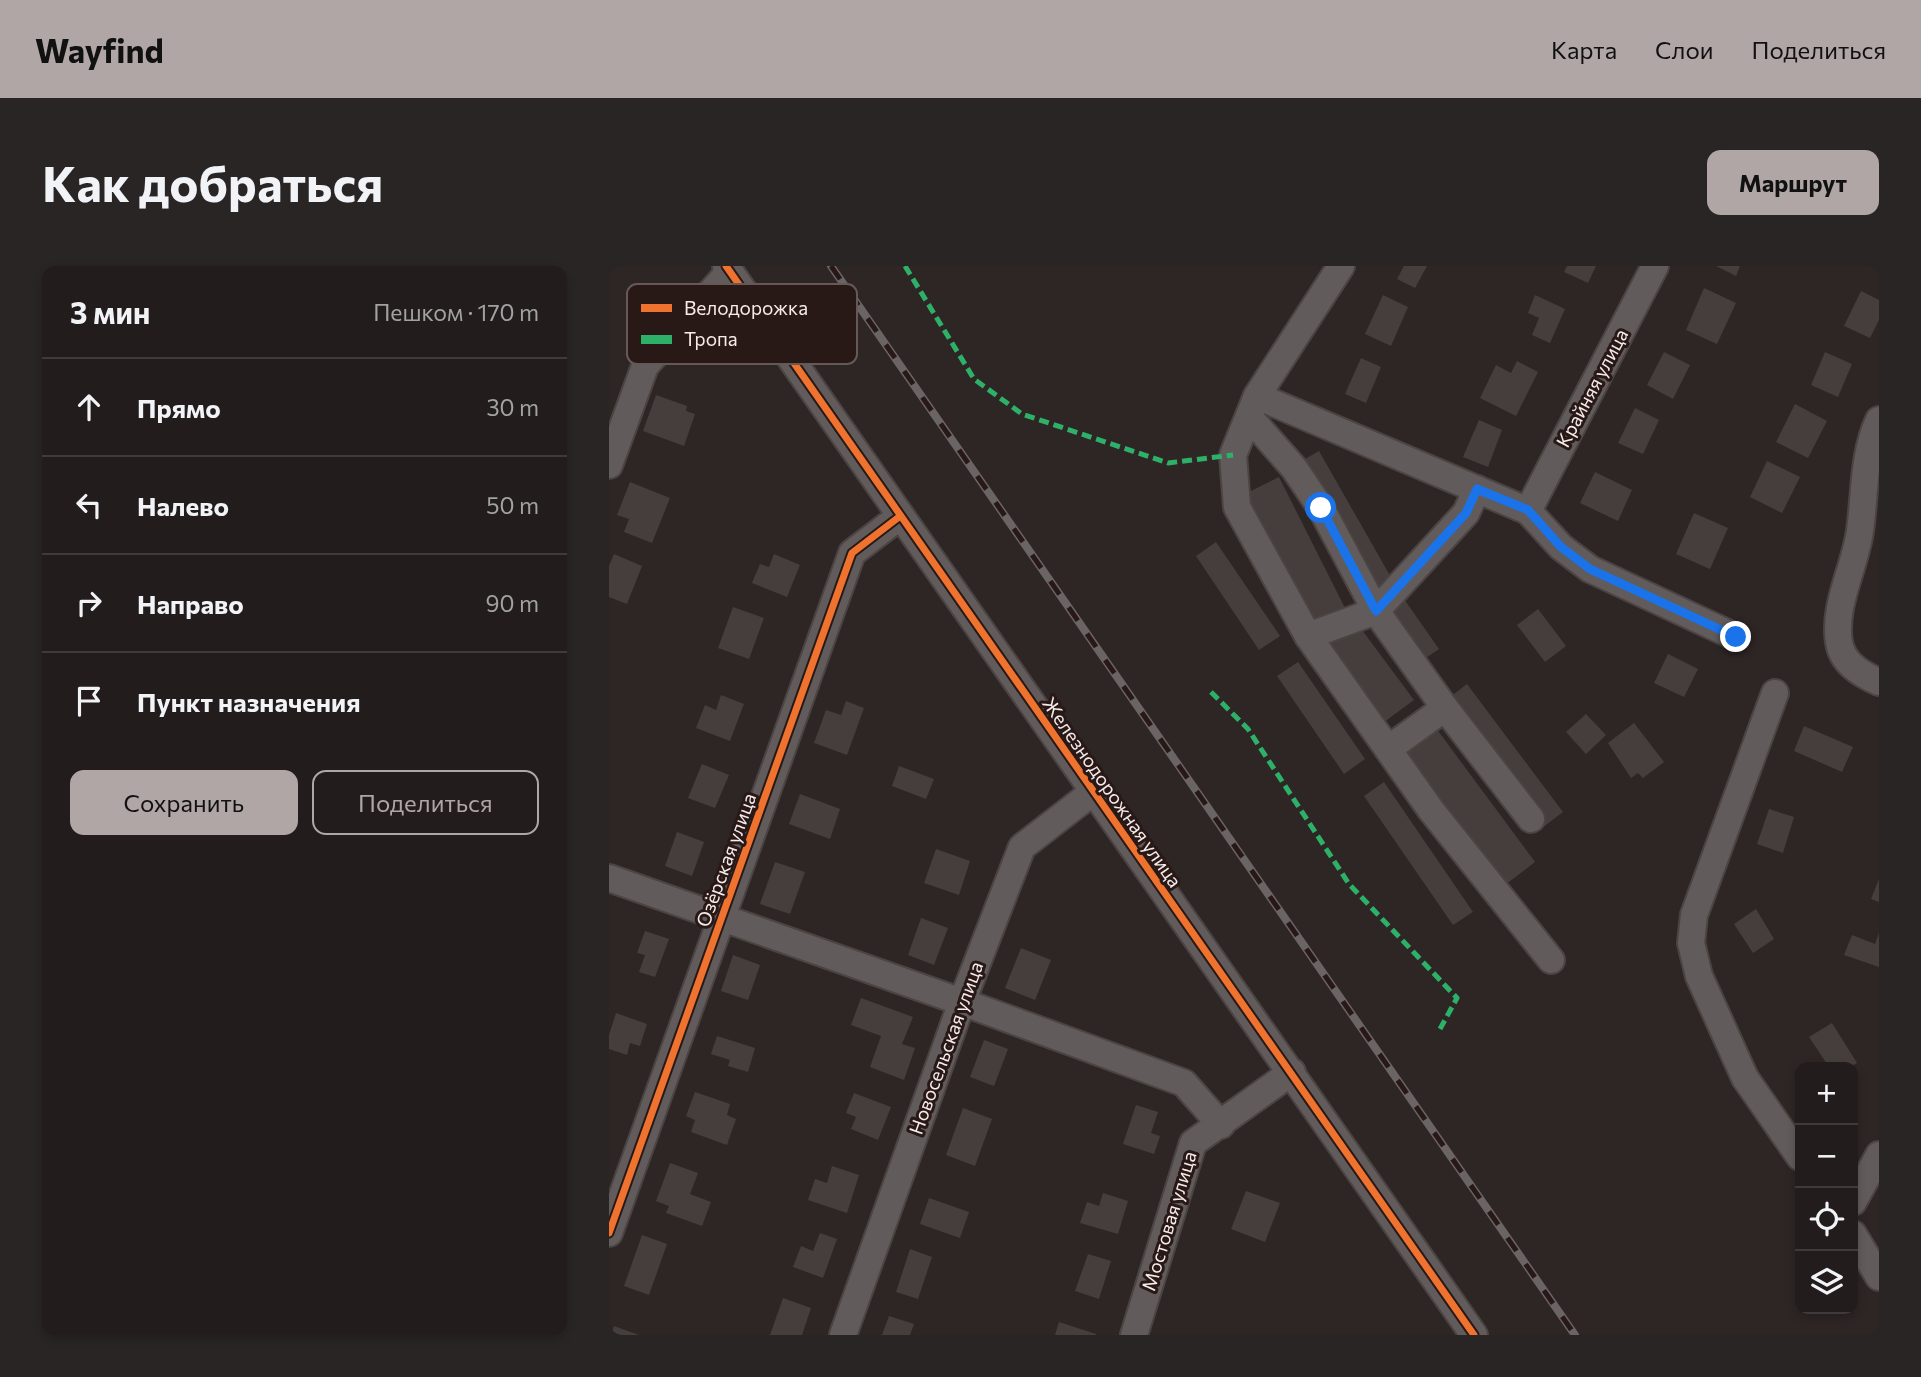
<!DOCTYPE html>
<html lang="ru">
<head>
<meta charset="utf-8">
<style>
  body { margin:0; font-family:Commissioner,sans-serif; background:#2a2525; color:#f1f3f6 }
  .controls { position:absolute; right:21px; bottom:21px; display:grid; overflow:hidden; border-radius:14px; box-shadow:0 4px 10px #0003 }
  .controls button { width:63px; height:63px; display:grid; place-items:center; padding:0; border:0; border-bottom:2px solid #3f3a3b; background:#221c1c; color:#f1f3f6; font:35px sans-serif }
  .stop { position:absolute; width:21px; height:21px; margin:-16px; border:5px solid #1a73e8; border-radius:50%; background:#fff }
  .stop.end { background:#1a73e8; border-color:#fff; box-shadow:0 2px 7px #0008 }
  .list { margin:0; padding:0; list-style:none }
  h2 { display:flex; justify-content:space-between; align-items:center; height:91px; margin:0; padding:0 28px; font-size:30px }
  h2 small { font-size:23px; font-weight:400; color:#a2a1a3 }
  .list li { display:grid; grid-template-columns:46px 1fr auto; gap:21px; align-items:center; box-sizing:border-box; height:98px; padding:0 28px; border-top:2px solid #3f3a3b }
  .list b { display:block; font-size:26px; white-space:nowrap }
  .list em { font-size:23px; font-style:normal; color:#a2a1a3 }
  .actions { display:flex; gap:14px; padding:21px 28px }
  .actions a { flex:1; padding:16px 0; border:2px solid #b0a6a5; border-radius:14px; text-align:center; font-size:24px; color:#b0a6a5 }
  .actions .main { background:#b0a6a5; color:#111 }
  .icon { flex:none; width:38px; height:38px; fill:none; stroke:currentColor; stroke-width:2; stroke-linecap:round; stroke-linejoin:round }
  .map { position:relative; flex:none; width:1270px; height:1069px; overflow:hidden; border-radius:14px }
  header { display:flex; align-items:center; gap:42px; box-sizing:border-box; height:98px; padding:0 35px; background:#b0a6a5; color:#111 }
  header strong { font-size:33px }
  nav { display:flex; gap:38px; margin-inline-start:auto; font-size:24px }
  .intro { display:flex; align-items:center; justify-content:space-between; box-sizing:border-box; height:168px; padding:0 42px }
  h1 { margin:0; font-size:49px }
  .button { padding:18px 32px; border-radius:14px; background:#b0a6a5; color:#111; font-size:24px; font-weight:700 }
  main { display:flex; gap:42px; padding:0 42px }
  aside { flex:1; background:#221c1c; border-radius:14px; box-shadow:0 4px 10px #0003 }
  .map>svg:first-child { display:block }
</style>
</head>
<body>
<header>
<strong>Wayfind</strong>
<nav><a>Карта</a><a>Слои</a><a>Поделиться</a></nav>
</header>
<div class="intro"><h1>Как добраться</h1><a class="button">Маршрут</a></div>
<main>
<aside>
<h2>3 мин<small>Пешком · 170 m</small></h2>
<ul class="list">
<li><svg class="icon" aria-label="ahead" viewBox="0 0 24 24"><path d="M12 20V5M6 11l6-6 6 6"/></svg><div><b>Прямо</b></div><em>30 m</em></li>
<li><svg class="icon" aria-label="left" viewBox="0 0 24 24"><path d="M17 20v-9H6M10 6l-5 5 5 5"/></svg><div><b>Налево</b></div><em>50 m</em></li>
<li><svg class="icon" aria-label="right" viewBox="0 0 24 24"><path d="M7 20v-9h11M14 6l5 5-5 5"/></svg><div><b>Направо</b></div><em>90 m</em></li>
<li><svg class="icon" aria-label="arrive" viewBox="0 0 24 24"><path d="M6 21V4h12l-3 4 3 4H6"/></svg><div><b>Пункт назначения</b></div></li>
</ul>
<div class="actions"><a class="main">Сохранить</a><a>Поделиться</a></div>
</aside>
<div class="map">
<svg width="1270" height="1069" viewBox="0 0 1270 1069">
  <rect width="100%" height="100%" fill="#2e2625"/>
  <g fill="#453e3d">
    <path d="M795,0H818L806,22L788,13Z"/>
    <path d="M958,0H987L979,17L955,6Z"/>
    <path d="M1107,0H1131L1127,10Z"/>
    <path d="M1095,22L1127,37L1108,78L1077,64Z"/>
    <path d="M1252,25L1270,34V54L1261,72L1235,60Z"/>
    <path d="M774,29L799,41L782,80L756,68Z"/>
    <path d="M926,29L956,43L941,77L923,69L930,52L919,47Z"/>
    <path d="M1055,86L1081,99L1064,133L1038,119Z"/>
    <path d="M1216,86L1243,98L1229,131L1202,119Z"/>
    <path d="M752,92L772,101L757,137L736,128Z"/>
    <path d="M908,95L929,106L907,150L871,132L887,99L902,107Z"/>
    <path d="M47,129L78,140L77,145L86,148L75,180L34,165Z"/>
    <path d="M1186,138L1218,155L1199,192L1167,176Z"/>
    <path d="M1026,142L1050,154L1034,188L1009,177Z"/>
    <path d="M870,154L893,164L879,201L854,191Z"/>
    <path d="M710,185L783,313L764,324L691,196Z"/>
    <path d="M1158,195L1191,211L1173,247L1141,231Z"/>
    <path d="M986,206L1023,224L1009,255L971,237Z"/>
    <path d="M670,211L736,342L703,359L636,228Z"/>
    <path d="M21,216L61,232L43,277L15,266L20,253L8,249Z"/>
    <path d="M1085,247L1119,262L1101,303L1067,288Z"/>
    <path d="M607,276L671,370L650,384L587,290Z"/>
    <path d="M5,288L33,300L18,338L0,331V300Z"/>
    <path d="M165,288L191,299L178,331L143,317L151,298L160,301Z"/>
    <path d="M795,333L830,383L811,396L777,346Z"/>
    <path d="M124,341L155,352L140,393L109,382Z"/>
    <path d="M929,343L957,380L936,396L908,359Z"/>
    <path d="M747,356L805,434L771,459L713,381Z"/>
    <path d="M1059,388L1089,403L1075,431L1045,417Z"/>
    <path d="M689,396L756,493L735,508L668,410Z"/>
    <path d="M858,418L954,546L933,562L837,434Z"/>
    <path d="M112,429L135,438L121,475L87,462L96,439L107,444Z"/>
    <path d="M237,435L255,442L238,489L205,477L217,444L232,449Z"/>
    <path d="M977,448L997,469L977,488L957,466Z"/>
    <path d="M1025,457L1055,496L1034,512L1029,507L1022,512L999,477Z"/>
    <path d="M824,458L926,596L892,622L790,484Z"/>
    <path d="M1195,460L1244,481L1233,506L1185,485Z"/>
    <path d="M93,498L120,509L106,542L79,532Z"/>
    <path d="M290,500L325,513L317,533L283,520Z"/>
    <path d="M775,516L864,646L844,659L755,530Z"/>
    <path d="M191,528L231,543L221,573L180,558Z"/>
    <path d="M1160,543L1185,551L1174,587L1148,578Z"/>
    <path d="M68,566L95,576L83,610L56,600Z"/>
    <path d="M327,583L361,595L350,629L315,617Z"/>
    <path d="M166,596L196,606L181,648L151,638Z"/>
    <path d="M1270,613V636L1262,633Z"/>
    <path d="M1147,643L1165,673L1144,687L1125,658Z"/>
    <path d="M312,652L339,662L325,699L299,689Z"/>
    <path d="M36,665L60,673L46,711L30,706L36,689L28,687Z"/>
    <path d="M1270,667V701L1235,689L1243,669L1266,678Z"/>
    <path d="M412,682L442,694L426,734L396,722Z"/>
    <path d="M124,689L151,699L139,734L112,725Z"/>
    <path d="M252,732L304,751L293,778L306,782L295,814L261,801L272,770L242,759Z"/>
    <path d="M7,747L38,758L31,780L21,777L18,789L0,783V769Z"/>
    <path d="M1223,757L1248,797L1241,801H1220L1200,771Z"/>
    <path d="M108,770L146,782L139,806L119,800L121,794L102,788Z"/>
    <path d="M375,774L399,783L385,820L361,811Z"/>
    <path d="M86,826L121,838L118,849L127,853L118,879L82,866L86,854L77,850Z"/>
    <path d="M245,827L282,841L269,874L242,863L247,851L237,847Z"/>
    <path d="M527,839L549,846L542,867L551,870L545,888L514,878Z"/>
    <path d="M354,842L383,853L366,900L337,889Z"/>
    <path d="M61,897L89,907L81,928L102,936L93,960L57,947L60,940L47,935Z"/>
    <path d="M223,900L250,909L238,947L199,934L206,913L218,917Z"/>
    <path d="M637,925L671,937L656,976L622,963Z"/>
    <path d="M494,927L519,935L509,968L471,957L478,936L490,940Z"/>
    <path d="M320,932L360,946L351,972L311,958Z"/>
    <path d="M211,967L228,973L214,1012L184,1001L192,980L204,985Z"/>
    <path d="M33,969L58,978L40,1029L15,1020Z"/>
    <path d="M301,983L323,991L309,1033L287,1026Z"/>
    <path d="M479,988L502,995L490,1033L466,1025Z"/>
    <path d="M174,1032L202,1042L193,1069H161Z"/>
    <path d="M280,1050L305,1058L301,1069H273Z"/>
    <path d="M450,1056L487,1068V1069H446Z"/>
    <path d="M5,1060L30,1069H2Z"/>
  </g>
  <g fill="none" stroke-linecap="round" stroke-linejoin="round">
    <defs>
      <g id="minor">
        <path d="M117,0L865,1069"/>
        <path d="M732,0L648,130L624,189L628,241L699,370L822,544L942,694"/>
        <path d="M648,130L919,245L952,281L981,303L1127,371"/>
        <path d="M641,152L685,202L712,242L767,345L836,442L779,483"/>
        <path d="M1270,154C1254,188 1256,229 1251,265C1246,301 1224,339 1230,376C1233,397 1252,408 1270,416"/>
        <path d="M0,199L36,100L120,6"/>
        <path d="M919,245L1046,0"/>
        <path d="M699,370L767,345L857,247L868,223"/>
        <path d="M1166,427L1085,649L1082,677L1090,710L1136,812L1191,891"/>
        <path d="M836,442L922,553"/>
        <path d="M0,612L353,736L575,817L612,859"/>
        <path d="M1244,936L1270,889"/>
        <path d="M0,967L243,287L290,251"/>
        <path d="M1244,968L1270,1011"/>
        <path d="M234,1069L353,736L413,581L484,526"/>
        <path d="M525,1069L584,877L683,806"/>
      </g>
    </defs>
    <use href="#minor" stroke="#4b4443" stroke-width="30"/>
    <use href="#minor" stroke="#615c5b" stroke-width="26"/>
    <defs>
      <path id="rail" d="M222,0L966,1069"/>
    </defs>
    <use href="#rail" stroke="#6a6464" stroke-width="8"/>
    <use href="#rail" stroke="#281917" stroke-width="5" stroke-dasharray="16" stroke-linecap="butt"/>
    <g stroke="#2db169" stroke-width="5" stroke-dasharray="10 5" stroke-linecap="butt">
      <path d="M296,0L365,113L413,148L559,197L624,189"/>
      <path d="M602,426L639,463L740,618L848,732L831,763"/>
    </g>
    <defs>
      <g id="cycleway">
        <path d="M117,0L865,1069"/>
        <path d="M0,967L243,287L290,251"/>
      </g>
    </defs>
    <use href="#cycleway" stroke="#281917" stroke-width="11"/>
    <use href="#cycleway" stroke="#ef722f" stroke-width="7"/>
  </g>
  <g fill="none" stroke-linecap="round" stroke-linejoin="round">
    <path stroke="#1a73e8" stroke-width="9" d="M712,242L767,345L857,247L868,223L919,244L952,281L981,303L1127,371"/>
  </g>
  <g text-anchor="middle" stroke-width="6" stroke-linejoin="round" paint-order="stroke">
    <g font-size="19" fill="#f6ebea" stroke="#281917">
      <text transform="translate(983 122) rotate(-62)" y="7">Крайняя улица</text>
      <text transform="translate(503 526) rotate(55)" y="7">Железнодорожная улица</text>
      <text transform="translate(117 594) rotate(-70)" y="7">Озёрская улица</text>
      <text transform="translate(337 782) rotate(-70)" y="7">Новосельская улица</text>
      <text transform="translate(560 955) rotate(-73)" y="7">Мостовая улица</text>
    </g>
  </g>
  <rect x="18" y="18" width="230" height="80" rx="10" fill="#281917" stroke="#665856" stroke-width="2"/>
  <rect x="32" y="38" width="31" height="8" fill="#ef722f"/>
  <rect x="32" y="69" width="31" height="9" fill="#2db169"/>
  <g font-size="19" fill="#f6ebea">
    <text x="75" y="49">Велодорожка</text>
    <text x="75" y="80">Тропа</text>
  </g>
</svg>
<div class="controls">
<button>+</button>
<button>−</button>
<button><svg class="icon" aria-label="locate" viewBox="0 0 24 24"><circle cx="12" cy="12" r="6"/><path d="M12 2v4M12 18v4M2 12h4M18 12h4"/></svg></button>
<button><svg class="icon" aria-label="layers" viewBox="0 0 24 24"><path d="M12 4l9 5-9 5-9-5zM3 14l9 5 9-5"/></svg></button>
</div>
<div class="stop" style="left:712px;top:242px"></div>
<div class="stop end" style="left:1127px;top:371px"></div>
</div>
</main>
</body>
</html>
